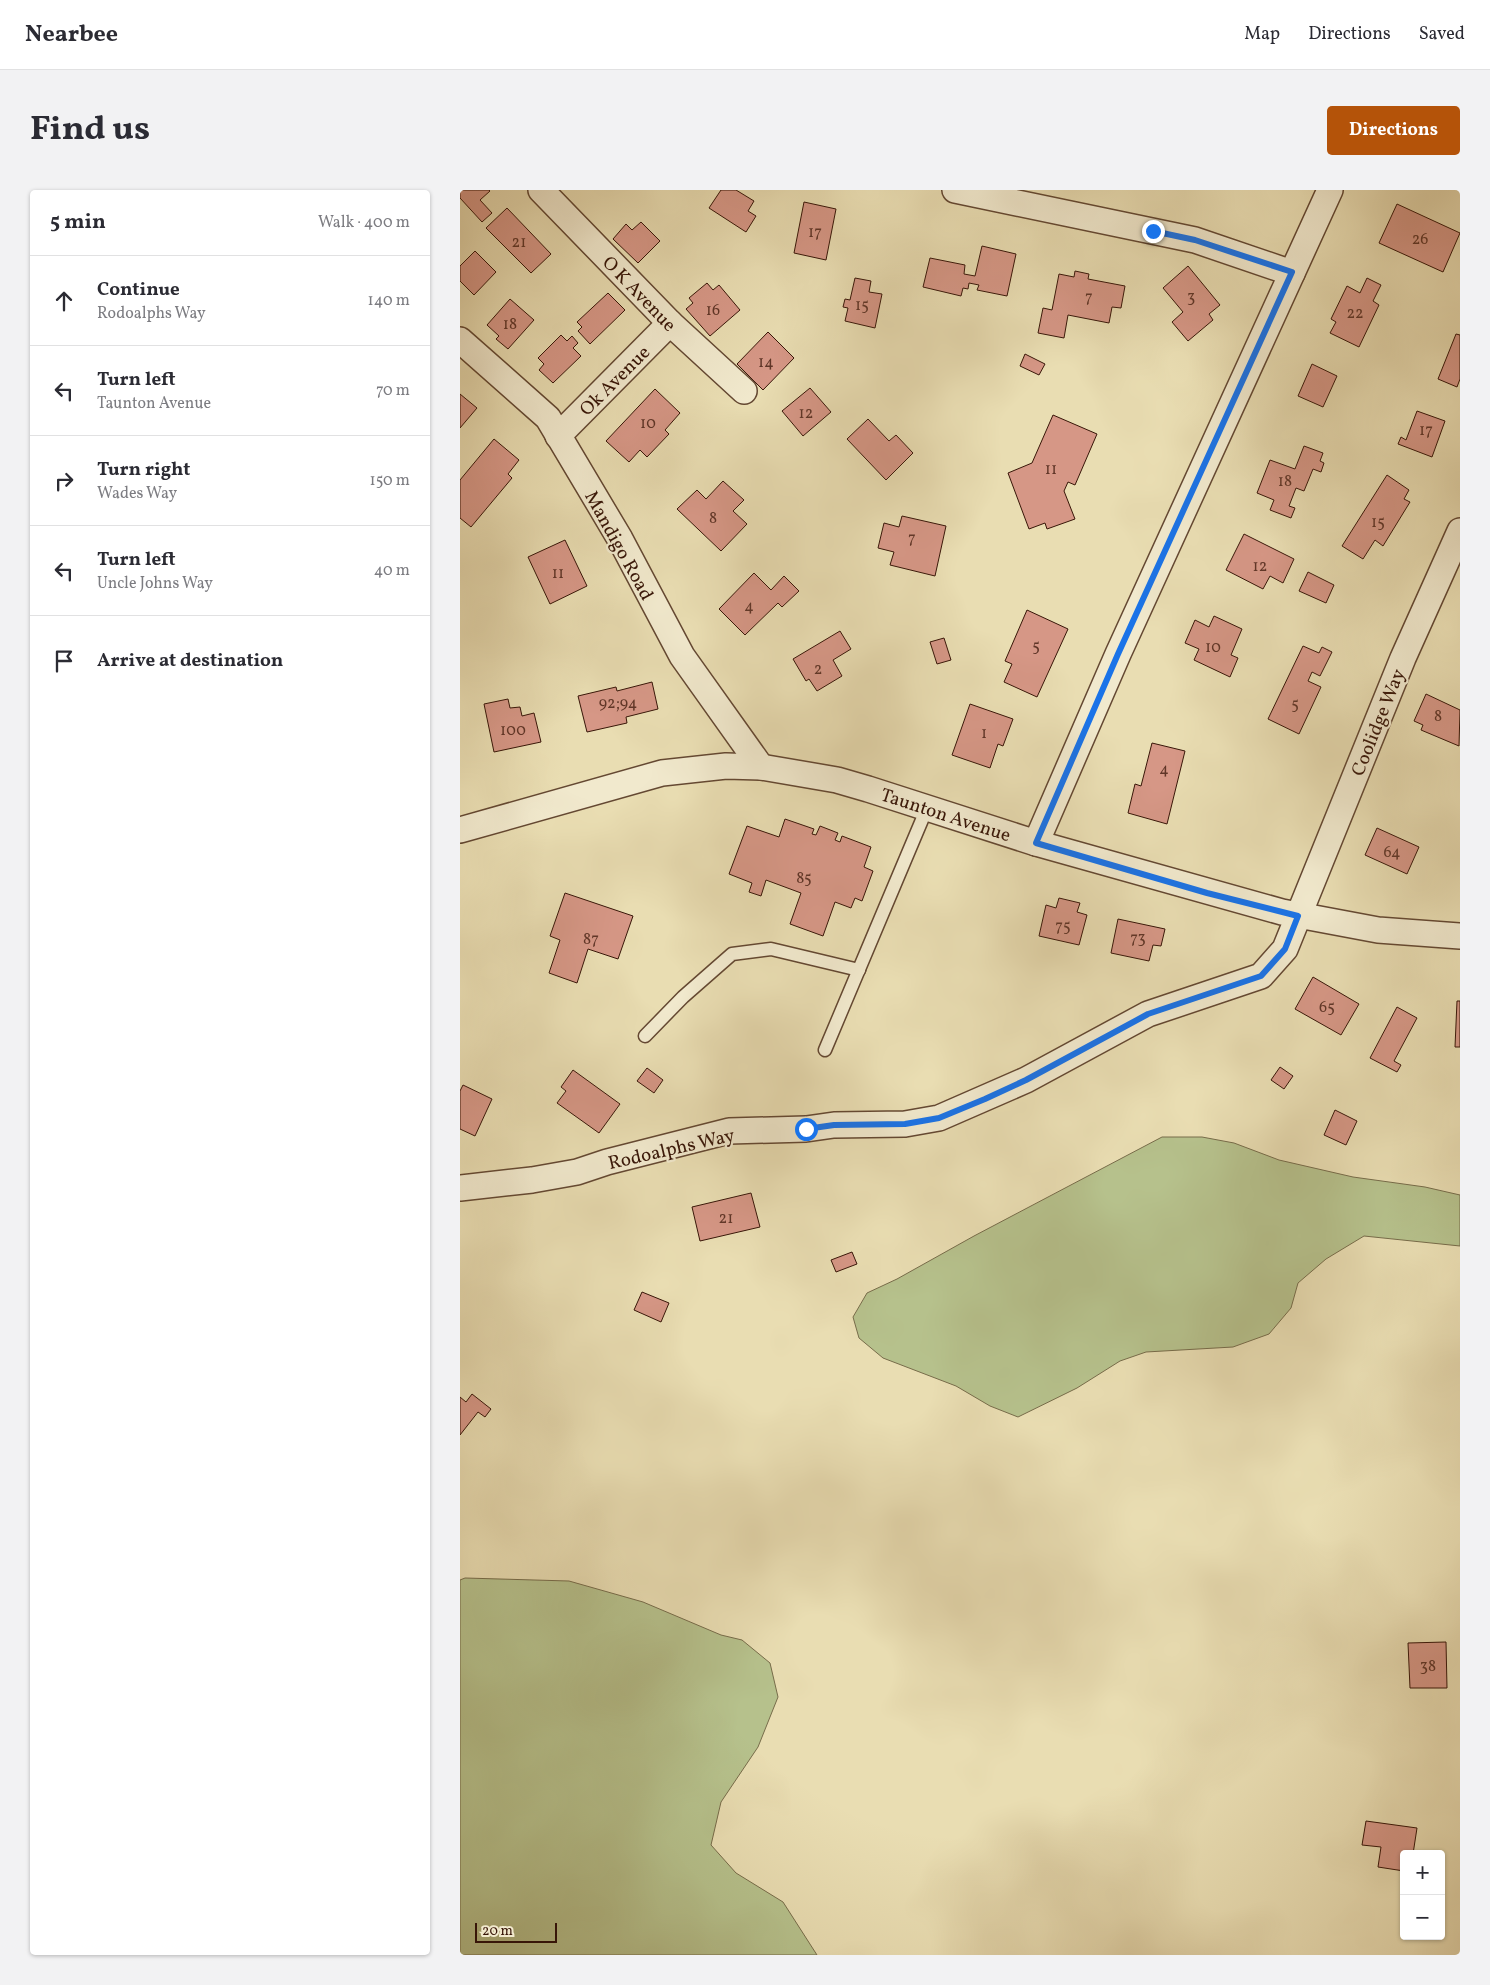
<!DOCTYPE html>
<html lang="en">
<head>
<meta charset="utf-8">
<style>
  body { margin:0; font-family:Vollkorn,serif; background:#f2f2f3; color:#2b2b33 }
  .controls { position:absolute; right:15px; bottom:15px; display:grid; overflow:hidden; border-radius:5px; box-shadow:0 1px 4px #0004 }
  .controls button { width:45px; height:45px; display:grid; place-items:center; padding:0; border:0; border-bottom:1px solid #e1e1e2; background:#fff; color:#2b2b33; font:25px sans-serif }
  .scale { position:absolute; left:15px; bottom:12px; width:82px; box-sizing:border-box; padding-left:5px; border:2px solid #381608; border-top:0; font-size:14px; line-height:18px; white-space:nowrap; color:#381608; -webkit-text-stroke:4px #f1e9cd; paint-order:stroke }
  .stop { position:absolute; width:15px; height:15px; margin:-11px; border:4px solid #1a73e8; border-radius:50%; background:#fff }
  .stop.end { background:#1a73e8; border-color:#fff; box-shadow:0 1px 5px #0008 }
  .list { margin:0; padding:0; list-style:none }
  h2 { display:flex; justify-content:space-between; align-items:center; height:65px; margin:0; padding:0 20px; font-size:21px }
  h2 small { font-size:16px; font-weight:400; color:#7c7c81 }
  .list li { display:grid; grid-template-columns:32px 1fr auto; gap:15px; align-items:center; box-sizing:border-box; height:90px; padding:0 20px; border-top:1px solid #e1e1e2 }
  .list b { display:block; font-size:19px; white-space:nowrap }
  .list p { margin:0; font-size:16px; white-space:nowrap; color:#7c7c81 }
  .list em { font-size:16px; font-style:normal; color:#7c7c81 }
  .icon { flex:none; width:28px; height:28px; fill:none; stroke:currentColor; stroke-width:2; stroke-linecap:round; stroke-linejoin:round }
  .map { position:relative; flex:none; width:1000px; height:1765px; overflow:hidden; border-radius:5px }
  header { display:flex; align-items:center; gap:30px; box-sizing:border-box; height:70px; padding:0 25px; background:#fff; border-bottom:1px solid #e1e1e2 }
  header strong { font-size:24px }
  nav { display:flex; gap:28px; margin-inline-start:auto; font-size:18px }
  .intro { display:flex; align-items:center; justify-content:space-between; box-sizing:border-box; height:120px; padding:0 30px }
  h1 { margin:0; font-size:35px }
  .button { padding:12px 22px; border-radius:5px; background:#b45309; color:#fff; font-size:18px; font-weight:700 }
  main { display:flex; gap:30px; padding:0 30px }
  aside { flex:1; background:#fff; border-radius:5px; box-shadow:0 1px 4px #0004 }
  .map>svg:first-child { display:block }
</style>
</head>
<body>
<header>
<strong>Nearbee</strong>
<nav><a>Map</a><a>Directions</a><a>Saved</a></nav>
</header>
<div class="intro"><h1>Find us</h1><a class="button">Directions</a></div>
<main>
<aside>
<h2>5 min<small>Walk · 400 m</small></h2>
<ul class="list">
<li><svg class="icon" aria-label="ahead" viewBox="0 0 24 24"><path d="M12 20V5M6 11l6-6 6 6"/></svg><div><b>Continue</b><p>Rodoalphs Way</p></div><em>140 m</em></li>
<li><svg class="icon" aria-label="left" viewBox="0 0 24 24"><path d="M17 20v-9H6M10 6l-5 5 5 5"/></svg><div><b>Turn left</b><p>Taunton Avenue</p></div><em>70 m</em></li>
<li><svg class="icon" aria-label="right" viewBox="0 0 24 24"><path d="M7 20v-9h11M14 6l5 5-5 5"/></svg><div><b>Turn right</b><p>Wades Way</p></div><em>150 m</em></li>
<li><svg class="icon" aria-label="left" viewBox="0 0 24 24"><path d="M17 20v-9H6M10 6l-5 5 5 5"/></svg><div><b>Turn left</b><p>Uncle Johns Way</p></div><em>40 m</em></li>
<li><svg class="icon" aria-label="arrive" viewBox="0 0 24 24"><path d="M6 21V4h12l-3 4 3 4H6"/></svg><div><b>Arrive at destination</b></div></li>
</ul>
</aside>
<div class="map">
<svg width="1000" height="1765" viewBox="0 0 1000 1765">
  <rect width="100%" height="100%" fill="#e9ddb2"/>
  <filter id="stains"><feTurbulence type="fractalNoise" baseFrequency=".004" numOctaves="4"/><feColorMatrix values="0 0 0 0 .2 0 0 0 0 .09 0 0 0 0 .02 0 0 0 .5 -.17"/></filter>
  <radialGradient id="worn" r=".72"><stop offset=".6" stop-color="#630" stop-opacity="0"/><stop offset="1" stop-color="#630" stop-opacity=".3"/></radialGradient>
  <g fill="#b6c18c" stroke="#776c4a">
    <path d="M702,947H742L774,953L819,970L893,987L965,997L1000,1005V1056L904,1046L866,1069L838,1093L831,1118L809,1144L773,1157L686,1162L660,1171L617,1198L558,1227L530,1216L496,1196L423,1168L399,1148L393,1127L407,1103L437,1089L514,1046Z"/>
    <path d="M5,1388L109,1391L183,1412L261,1445L282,1450L310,1473L318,1507L298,1557L261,1612L251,1655L276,1683L323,1712L357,1765H0V1390Z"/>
  </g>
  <g fill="#d69786" stroke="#381608">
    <path d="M0,0H29L30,1L20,10L32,23L22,32L0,8Z"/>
    <path d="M261,0H276L294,11L288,21L296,26L286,42L249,18Z"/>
    <path d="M344,12L376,19L366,70L334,63Z"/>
    <path d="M937,14L1000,43L983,82L919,53Z"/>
    <path d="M47,18L91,64L71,83L26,38Z"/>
    <path d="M181,32L200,51L178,73L153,49L166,34L172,40Z"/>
    <path d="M522,56L556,64L547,106L517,100L519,95L509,93L508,99L503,98L501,106L463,97L470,68L505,75L504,84L515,86Z"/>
    <path d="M15,61L36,82L14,105L0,91V76Z"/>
    <path d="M728,76L760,115L749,124L753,130L728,151L712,132L723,122L703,98Z"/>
    <path d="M615,81L629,84L628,89L665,96L661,118L652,117L649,133L608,125L604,148L578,143L583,118L592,120L599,84L614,87Z"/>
    <path d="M395,88L411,91L409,102L422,104L415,138L385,131L388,118L383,117L385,109L390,110Z"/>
    <path d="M907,88L921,95L913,111L919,115L899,157L870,143L876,132L871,129L887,96L900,103Z"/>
    <path d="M247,93L253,100L259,95L280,120L250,146L226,119L233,113L229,108Z"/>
    <path d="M148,103L165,120L130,154L118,141L122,137L117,132Z"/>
    <path d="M50,109L74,130L48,159L36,149L39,146L27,135Z"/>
    <path d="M308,142L334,168L303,200L277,174Z"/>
    <path d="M996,144L1000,145V189L997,197L978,189Z"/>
    <path d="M101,145L107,151L112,146L118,153L113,158L121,166L93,193L79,180L84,174L78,168Z"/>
    <path d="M565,164L585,174L579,185L560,176Z"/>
    <path d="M852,174L877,186L863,217L838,206Z"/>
    <path d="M350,198L371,222L343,246L322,221Z"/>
    <path d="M195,199L220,223L205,240L209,244L187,267L180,260L169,272L146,251Z"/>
    <path d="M0,204L17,218L0,238Z"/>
    <path d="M957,221L985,231L972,267L938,254L941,247L946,250Z"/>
    <path d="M593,225L637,244L615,295L608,292L604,301L615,329L587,339L585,333L569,339L548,283L572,273Z"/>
    <path d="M408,229L429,251L436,245L453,263L426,290L387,249Z"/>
    <path d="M34,249L59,270L48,284L52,288L11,337L0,328V290Z"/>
    <path d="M844,256L863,263L860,271L864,273L861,282L853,279L844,301L836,298L829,316L835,318L831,328L810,320L814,310L797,303L810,270L835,279Z"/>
    <path d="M927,285L949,300L944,309L950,312L923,356L915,350L903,369L882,356Z"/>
    <path d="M263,291L284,310L273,321L287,334L261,361L217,319L237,300L246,309Z"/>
    <path d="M442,326L486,336L475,386L430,375L434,362L418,358L424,333L439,337Z"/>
    <path d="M784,344L834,369L823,393L810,386L803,399L766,380Z"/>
    <path d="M105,350L127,396L90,414L68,367Z"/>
    <path d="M848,382L874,395L866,413L839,401Z"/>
    <path d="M294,383L311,400L324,386L339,401L322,417L318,413L285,445L259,419Z"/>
    <path d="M567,420L608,439L577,507L544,492L552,474L545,471Z"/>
    <path d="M754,426L782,439L771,465L778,468L770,487L734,470L739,459L725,453L735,430L749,437Z"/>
    <path d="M380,441L391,459L373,470L382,486L357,501L349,489L346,491L333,469Z"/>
    <path d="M484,448L491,470L477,474L470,452Z"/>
    <path d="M843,456L859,463L862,457L872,462L860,486L852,482L848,491L861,497L839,544L808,529Z"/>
    <path d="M192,492L198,519L166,527L167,533L127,542L118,506L156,497L157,501Z"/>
    <path d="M966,504L1000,520L999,556L961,540L963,535L954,531Z"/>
    <path d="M48,509L50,518L60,517L62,526L74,523L81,552L34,562L24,514Z"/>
    <path d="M510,514L553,529L543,556L538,554L530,578L492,565Z"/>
    <path d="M692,553L725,561L707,634L668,623L675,594L681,596Z"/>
    <path d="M325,629L354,639L352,644L356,645L360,636L378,643L375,650L380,652L382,646L411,657L404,677L413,681L402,711L395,708L391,718L375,712L363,746L330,734L341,703L306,690L301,706L289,702L292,693L269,684L287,636L319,647Z"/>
    <path d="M917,638L959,657L947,684L905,665Z"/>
    <path d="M105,703L173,726L158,769L128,759L117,793L89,783L100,750L90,746Z"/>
    <path d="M599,708L620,713L617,722L627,725L619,755L579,746L586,715L596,718Z"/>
    <path d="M658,729L705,739L701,756L693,755L689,771L651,763Z"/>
    <path d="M853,787L899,814L881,845L835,819Z"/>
    <path d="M997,811H1000V857H995Z"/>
    <path d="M937,817L957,828L934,871L941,875L937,882L910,868Z"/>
    <path d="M820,877L833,886L824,899L811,890Z"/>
    <path d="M187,878L203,890L194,903L177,891Z"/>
    <path d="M113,880L160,914L139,943L97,913L106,901L101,897Z"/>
    <path d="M3,895L32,909L15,946L0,939V901Z"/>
    <path d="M875,920L897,931L886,955L864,945Z"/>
    <path d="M291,1003L300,1037L240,1051L232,1017Z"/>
    <path d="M392,1062L397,1074L376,1082L371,1070Z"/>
    <path d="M182,1102L209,1113L201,1132L174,1120Z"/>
    <path d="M12,1204L31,1219L25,1227L18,1222L0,1245V1207L6,1212Z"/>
    <path d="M986,1452L987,1498H950L948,1453Z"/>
    <path d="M906,1631L957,1638L953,1664H944V1681L918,1677L921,1657L902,1655Z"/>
  </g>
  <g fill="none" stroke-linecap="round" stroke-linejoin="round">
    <defs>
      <g id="lane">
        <path d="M185,846L223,807L272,764L311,759L399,780"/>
        <path d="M365,860L467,618"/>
      </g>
      <g id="street">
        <path d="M81,0L210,133L284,201"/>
        <path d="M495,0L735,50L832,83"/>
        <path d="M0,150L88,228L160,349L222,466L301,577"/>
        <path d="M98,246L210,133"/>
        <path d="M0,640L202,583L266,576L301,577L377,590L408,599L576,653L822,722L918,740L1000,746"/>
        <path d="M576,653L658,464L870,0"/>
        <path d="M0,998L72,990L117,982L147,972L269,941L346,939L374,935L445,934L479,928L566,890L688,824L801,786L825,759L943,468L1000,341"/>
      </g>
    </defs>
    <use href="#lane" stroke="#644832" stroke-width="15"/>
    <use href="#street" stroke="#644832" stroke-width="28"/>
    <use href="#lane" stroke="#f1e9cd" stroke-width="12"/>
    <use href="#street" stroke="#f1e9cd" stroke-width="25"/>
  </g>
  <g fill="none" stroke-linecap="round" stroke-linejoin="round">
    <path stroke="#1a73e8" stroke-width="6" d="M346,939L374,935L445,934L479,928L525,909L566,890L688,824L801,786L825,759L838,726L747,703L576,653L658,464L832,82L735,50L693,41"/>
  </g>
  <g text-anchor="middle" stroke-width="4.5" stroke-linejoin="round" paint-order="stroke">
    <g font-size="16" fill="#603628">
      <text x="355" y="47">17</text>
      <text x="960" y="54">26</text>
      <text x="59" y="57">21</text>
      <text x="629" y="112">7</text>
      <text x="731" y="112">3</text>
      <text x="402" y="120">15</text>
      <text x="253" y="125">16</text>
      <text x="895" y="128">22</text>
      <text x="50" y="139">18</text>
      <text x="306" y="177">14</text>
      <text x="346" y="228">12</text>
      <text x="188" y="238">10</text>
      <text x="966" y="245">17</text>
      <text x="591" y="284">11</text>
      <text x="825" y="296">18</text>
      <text x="253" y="333">8</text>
      <text x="918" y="337">15</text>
      <text x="452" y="353">7</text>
      <text x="800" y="381">12</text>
      <text x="98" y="388">11</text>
      <text x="289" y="421">4</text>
      <text x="576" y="461">5</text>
      <text x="753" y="462">10</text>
      <text x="358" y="484">2</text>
      <text x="158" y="518">92;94</text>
      <text x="835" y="519">5</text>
      <text x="978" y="531">8</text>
      <text x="53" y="545">100</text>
      <text x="524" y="548">1</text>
      <text x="704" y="584">4</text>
      <text x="932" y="667">64</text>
      <text x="344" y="693">85</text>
      <text x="603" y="741">75</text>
      <text x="678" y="753">73</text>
      <text x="131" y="754">87</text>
      <text x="867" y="822">65</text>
      <text x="266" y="1033">21</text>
      <text x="968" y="1481">38</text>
    </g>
    <g font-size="19" fill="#381608" stroke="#f1e9cd">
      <text transform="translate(180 103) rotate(46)" y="7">O K Avenue</text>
      <text transform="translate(154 190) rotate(-45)" y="7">Ok Avenue</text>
      <text transform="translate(160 355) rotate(61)" y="7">Mandigo Road</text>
      <text transform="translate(917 532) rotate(-68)" y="7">Coolidge Way</text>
      <text transform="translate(486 624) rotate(18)" y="7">Taunton Avenue</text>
      <text transform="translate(211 958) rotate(-13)" y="7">Rodoalphs Way</text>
    </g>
  </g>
  <rect width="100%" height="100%" filter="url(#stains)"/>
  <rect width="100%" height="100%" fill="url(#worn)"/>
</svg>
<div class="controls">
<button>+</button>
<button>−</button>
</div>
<div class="scale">20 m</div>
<div class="stop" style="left:346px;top:939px"></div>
<div class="stop end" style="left:693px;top:41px"></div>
</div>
</main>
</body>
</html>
